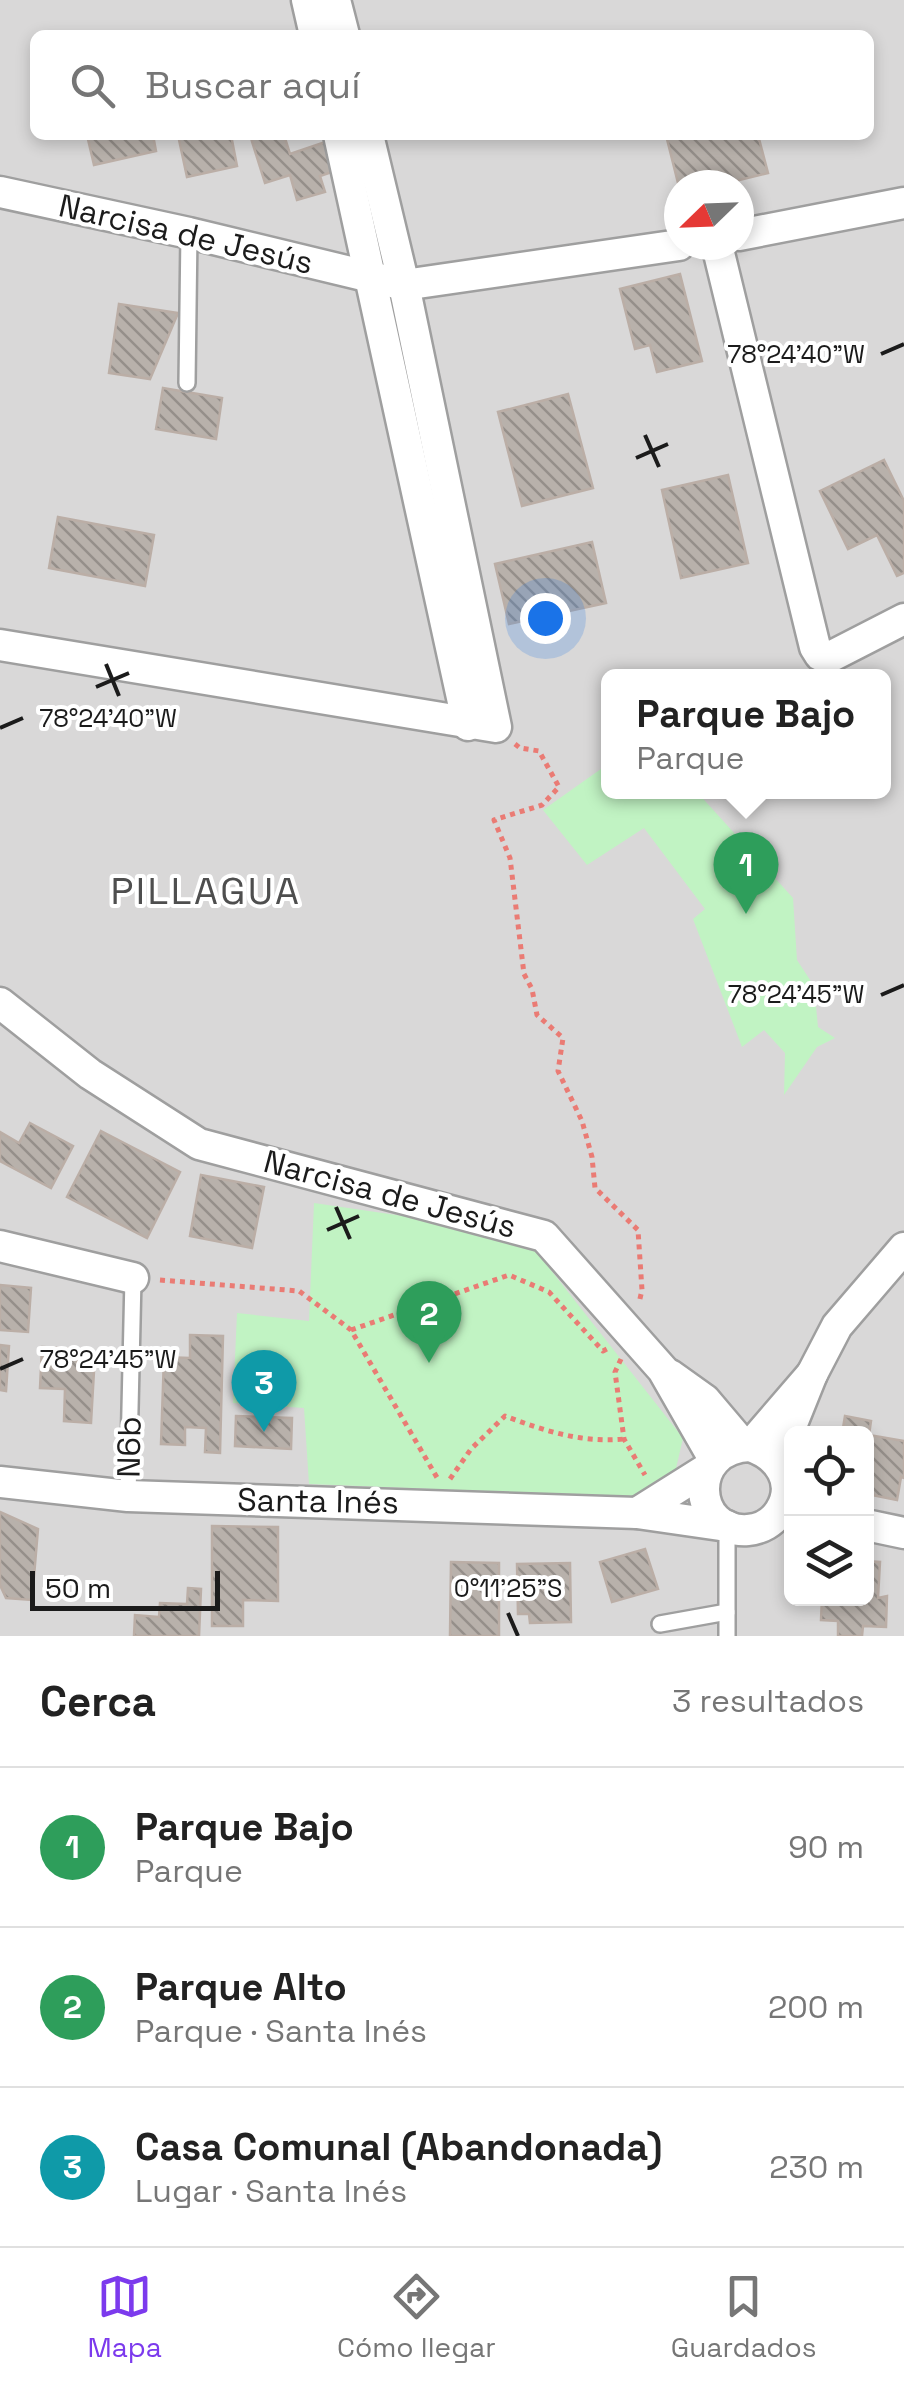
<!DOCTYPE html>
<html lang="es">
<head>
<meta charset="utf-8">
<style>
  body { margin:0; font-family:"Space Grotesk",sans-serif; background:#f6f6f6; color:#222 }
  .controls { position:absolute; right:30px; bottom:30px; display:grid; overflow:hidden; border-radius:15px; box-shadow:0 5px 15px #0003 }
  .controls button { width:90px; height:90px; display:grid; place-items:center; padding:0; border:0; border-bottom:2px solid #e0e0e0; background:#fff; color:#222; font:50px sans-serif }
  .compass { position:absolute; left:664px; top:170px; width:90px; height:90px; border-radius:50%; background:#fff; box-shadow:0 5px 15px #0003; rotate:247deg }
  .scale { position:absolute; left:30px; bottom:25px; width:190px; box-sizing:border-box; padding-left:10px; border:5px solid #1b1b1b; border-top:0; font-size:28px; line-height:35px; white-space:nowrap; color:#1b1b1b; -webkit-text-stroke:8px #fff; paint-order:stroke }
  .you { position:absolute; left:545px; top:618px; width:35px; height:35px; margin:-25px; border:8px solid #fff; border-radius:50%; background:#1a73e8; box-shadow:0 0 0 15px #1a73e833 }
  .badge { display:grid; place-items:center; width:65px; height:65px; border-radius:50%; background:#7c3aed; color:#fff; font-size:32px; font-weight:700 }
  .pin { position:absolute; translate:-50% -82px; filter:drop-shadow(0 2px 5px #0008) }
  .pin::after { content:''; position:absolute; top:52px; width:35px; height:30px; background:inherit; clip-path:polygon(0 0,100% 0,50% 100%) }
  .popup { position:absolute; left:601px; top:669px; width:290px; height:130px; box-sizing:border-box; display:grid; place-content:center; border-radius:15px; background:#fff; filter:drop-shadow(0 2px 8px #0005); font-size:32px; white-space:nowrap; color:#767676 }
  .popup b { font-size:38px; color:#222 }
  .popup::after { content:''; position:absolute; left:50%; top:100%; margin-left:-20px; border:20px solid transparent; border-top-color:#fff }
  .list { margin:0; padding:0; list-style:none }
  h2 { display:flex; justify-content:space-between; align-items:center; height:130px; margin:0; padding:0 40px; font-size:42px }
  h2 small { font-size:32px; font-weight:400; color:#767676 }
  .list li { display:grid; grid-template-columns:65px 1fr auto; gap:30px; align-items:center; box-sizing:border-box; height:160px; padding:0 40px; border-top:2px solid #e0e0e0 }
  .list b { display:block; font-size:38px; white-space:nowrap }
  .list p { margin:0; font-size:32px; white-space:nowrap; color:#767676 }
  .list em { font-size:32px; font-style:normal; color:#767676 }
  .icon { flex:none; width:55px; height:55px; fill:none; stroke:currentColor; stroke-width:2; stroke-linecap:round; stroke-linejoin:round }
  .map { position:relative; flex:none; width:904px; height:1636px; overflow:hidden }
  .search { position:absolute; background:#fff; box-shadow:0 5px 15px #0003; left:30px; right:30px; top:30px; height:110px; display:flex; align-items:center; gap:25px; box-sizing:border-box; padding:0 35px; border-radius:15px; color:#767676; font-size:38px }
  .sheet { height:610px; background:#fff }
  nav { display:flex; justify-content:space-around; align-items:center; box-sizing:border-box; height:140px; border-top:2px solid #e0e0e0; background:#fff; font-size:28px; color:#767676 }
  nav a { display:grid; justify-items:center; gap:5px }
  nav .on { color:#7c3aed }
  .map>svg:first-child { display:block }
</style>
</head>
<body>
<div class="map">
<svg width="904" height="1636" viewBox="0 0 904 1636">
  <defs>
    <pattern id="building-back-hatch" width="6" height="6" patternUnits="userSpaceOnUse" patternTransform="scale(2.5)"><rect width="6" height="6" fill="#b8b1ab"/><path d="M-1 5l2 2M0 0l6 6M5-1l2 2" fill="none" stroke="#958f8a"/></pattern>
  </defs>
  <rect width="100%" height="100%" fill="#ece8e2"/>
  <path fill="#d9d8d8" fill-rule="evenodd" d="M0,0H904V1636H0ZM35,35H869V135H35ZM679,185H739V245H679ZM608,676H884V792H608ZM792,1434H866V1598H792Z"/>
  <g fill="#c1f3c3">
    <path d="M608,764V792H697L793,898L797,960L814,986L818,1027L835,1038L817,1047L784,1095L785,1053L764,1030L742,1047L693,919L705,909L644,828L587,865L543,810Z"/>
    <path d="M314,1203L410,1217L535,1250L683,1438L672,1486L635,1497L309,1484L304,1408L233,1403L237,1313L309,1321Z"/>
  </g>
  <g fill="url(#building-back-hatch)" stroke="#bbaea6" stroke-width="2.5">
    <path d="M87,135H153L156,151L94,165Z"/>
    <path d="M178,135H231L237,166L187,177Z"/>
    <path d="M250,135H284L290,154L325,142L335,171L320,176L325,192L297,200L290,175L265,183Z"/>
    <path d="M666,135H758L768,173L719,185L679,187Z"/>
    <path d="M680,274L702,361L657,372L650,345L635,349L620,289Z"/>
    <path d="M119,304L178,313L150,379L109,373Z"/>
    <path d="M163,388L222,398L216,439L156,429Z"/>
    <path d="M568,394L593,488L522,506L498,412Z"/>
    <path d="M884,460L904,501V573L897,576L877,535L848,549L820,491Z"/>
    <path d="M728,475L748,563L681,578L662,490Z"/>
    <path d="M58,517L154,535L145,586L49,568Z"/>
    <path d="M592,542L606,603L509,624L495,564Z"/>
    <path d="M30,1123L73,1146L51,1188L0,1161V1132L19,1143Z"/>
    <path d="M101,1131L180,1172L147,1238L67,1197Z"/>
    <path d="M201,1175L264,1187L252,1248L190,1236Z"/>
    <path d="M0,1285L31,1288L28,1332L0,1330Z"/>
    <path d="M190,1335L223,1336L220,1453L205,1452L206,1428L185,1427V1445L161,1444L164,1357L190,1358Z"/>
    <path d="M0,1345L9,1346L6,1391L0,1390Z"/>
    <path d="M42,1347L78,1349L77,1370L94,1371L91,1423L64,1421L65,1389L40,1388Z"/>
    <path d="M236,1416L292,1418L291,1449L235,1446Z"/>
    <path d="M845,1416L871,1421L869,1435L904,1441V1478L901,1477L897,1500L867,1494L870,1473L866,1472V1434H842Z"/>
    <path d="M0,1512L38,1529L32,1600L6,1598L0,1585Z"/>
    <path d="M212,1526L278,1527V1601L243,1600V1626H212Z"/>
    <path d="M645,1549L658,1589L612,1602L600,1562Z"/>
    <path d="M866,1561L880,1562L878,1598L887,1596L886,1627L863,1626L862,1636H838V1621L821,1620L822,1598H866Z"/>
    <path d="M451,1562L499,1563V1636H450Z"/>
    <path d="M570,1563L571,1622L530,1623L529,1614H518L517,1564Z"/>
    <path d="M188,1588L201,1589L199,1636H134L135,1615L159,1617L160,1603L187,1604Z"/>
  </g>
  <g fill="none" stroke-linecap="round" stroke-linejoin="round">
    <defs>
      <g id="service">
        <path d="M187,383L189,233"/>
        <path d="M128,1496L133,1278"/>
        <path d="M727,1526V1636"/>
        <path d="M660,1624L727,1612"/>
      </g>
      <g id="minor">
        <path d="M307,0L315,35"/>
        <path d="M335,0L344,35"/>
        <path d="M339,135L468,725"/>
        <path d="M0,192L189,233L404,285L679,245"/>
        <path d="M739,235L904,203"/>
        <path d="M717,245L815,647L820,655L828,658L904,619"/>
        <path d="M0,645L496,727L404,285L368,135"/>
        <path d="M0,1003L90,1074L199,1144L544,1236L663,1370L714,1459"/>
        <path d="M0,1246L133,1278"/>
        <path d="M670,1375L705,1400L744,1446"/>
        <path d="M750,1446C778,1455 798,1482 780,1511C773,1522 761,1529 748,1530C692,1534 686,1448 750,1446L812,1374"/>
        <path d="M777,1461L812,1374L837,1326L904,1248"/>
        <path d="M0,1482L128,1496L637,1513L727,1526"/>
        <path d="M637,1513L707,1469"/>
        <path d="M866,1525L904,1533"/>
      </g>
    </defs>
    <use href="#service" stroke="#9f9f9f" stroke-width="20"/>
    <use href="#minor" stroke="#9f9f9f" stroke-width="35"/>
    <g stroke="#ea7b74" stroke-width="5" stroke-dasharray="5 5" stroke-linecap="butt">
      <path d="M515,744L520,748L539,751L559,787L542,805L494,820L510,858L524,974L532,989L537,1015L563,1038L558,1071L582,1121L592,1157L595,1188L638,1230L642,1290L639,1303"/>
      <path d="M160,1280L299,1291L351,1330L439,1481"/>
      <path d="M351,1330L509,1275L549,1292L603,1351L609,1348"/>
      <path d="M621,1359L615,1372L624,1439L645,1475"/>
      <path d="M450,1479L471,1449L505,1416C545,1431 581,1443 624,1439"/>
    </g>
    <use href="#service" stroke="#fff" stroke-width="15"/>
    <use href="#minor" stroke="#fff" stroke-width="30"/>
  </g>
  <path fill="none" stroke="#1b1b1b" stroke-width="4" d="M881,354L904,344M645,435L659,467M636,458L668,444M106,664L119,696M96,687L129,673M0,728L23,718M881,995L904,985M336,1207L350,1239M327,1230L359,1216M0,1369L23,1359M508,1613L518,1636"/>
  <g text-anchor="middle" stroke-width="8" stroke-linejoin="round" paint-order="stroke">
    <g font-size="32" fill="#1b1b1b" stroke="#fff">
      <text transform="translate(186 234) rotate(13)" y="11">Narcisa de Jesús</text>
      <text transform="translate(390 1194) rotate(15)" y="11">Narcisa de Jesús</text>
      <text transform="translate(129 1447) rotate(-89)" y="11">N6b</text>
      <text transform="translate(318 1501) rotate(1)" y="11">Santa Inés</text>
    </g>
    <g font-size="38" letter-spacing="2.5" fill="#4e4e4e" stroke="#fff">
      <text x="206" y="904">PILLAGUA</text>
    </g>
  </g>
  <g font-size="25" text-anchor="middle" fill="#1b1b1b" stroke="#fff" stroke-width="8" stroke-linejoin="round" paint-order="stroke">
    <text x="796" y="363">78°24'40"W</text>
    <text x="108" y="727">78°24'40"W</text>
    <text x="796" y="1003">78°24'45"W</text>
    <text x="108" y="1368">78°24'45"W</text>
    <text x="508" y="1597">0°11'25"S</text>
  </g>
</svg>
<div class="controls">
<button><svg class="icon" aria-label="locate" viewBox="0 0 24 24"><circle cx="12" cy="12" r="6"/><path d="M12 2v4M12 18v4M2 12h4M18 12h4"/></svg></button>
<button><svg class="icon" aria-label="layers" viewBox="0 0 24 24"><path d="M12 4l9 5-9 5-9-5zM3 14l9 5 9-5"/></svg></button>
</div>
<svg class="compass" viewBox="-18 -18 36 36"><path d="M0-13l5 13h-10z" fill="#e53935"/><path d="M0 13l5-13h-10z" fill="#767676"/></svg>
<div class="scale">50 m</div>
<div class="you"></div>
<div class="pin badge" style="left:746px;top:914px;background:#2e9e5b">1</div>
<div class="popup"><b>Parque Bajo</b>Parque</div>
<div class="pin badge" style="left:429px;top:1363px;background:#2e9e5b">2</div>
<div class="pin badge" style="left:264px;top:1432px;background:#0f9aa8">3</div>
<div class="search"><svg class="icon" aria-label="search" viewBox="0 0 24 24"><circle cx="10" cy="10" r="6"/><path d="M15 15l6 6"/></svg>Buscar aquí</div>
</div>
<section class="sheet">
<h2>Cerca<small>3 resultados</small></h2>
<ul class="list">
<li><span class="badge" style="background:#2e9e5b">1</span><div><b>Parque Bajo</b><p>Parque</p></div><em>90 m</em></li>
<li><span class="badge" style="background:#2e9e5b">2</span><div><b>Parque Alto</b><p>Parque · Santa Inés</p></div><em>200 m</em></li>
<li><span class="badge" style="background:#0f9aa8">3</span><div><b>Casa Comunal (Abandonada)</b><p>Lugar · Santa Inés</p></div><em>230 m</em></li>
</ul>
</section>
<nav>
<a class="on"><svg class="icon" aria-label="map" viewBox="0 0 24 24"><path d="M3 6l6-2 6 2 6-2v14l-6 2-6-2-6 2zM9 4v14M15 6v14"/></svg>Mapa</a>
<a><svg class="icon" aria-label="directions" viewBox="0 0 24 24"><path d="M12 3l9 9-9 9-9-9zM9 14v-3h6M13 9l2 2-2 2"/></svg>Cómo llegar</a>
<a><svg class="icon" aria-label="saved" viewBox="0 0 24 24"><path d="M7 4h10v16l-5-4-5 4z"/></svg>Guardados</a>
</nav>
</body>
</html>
